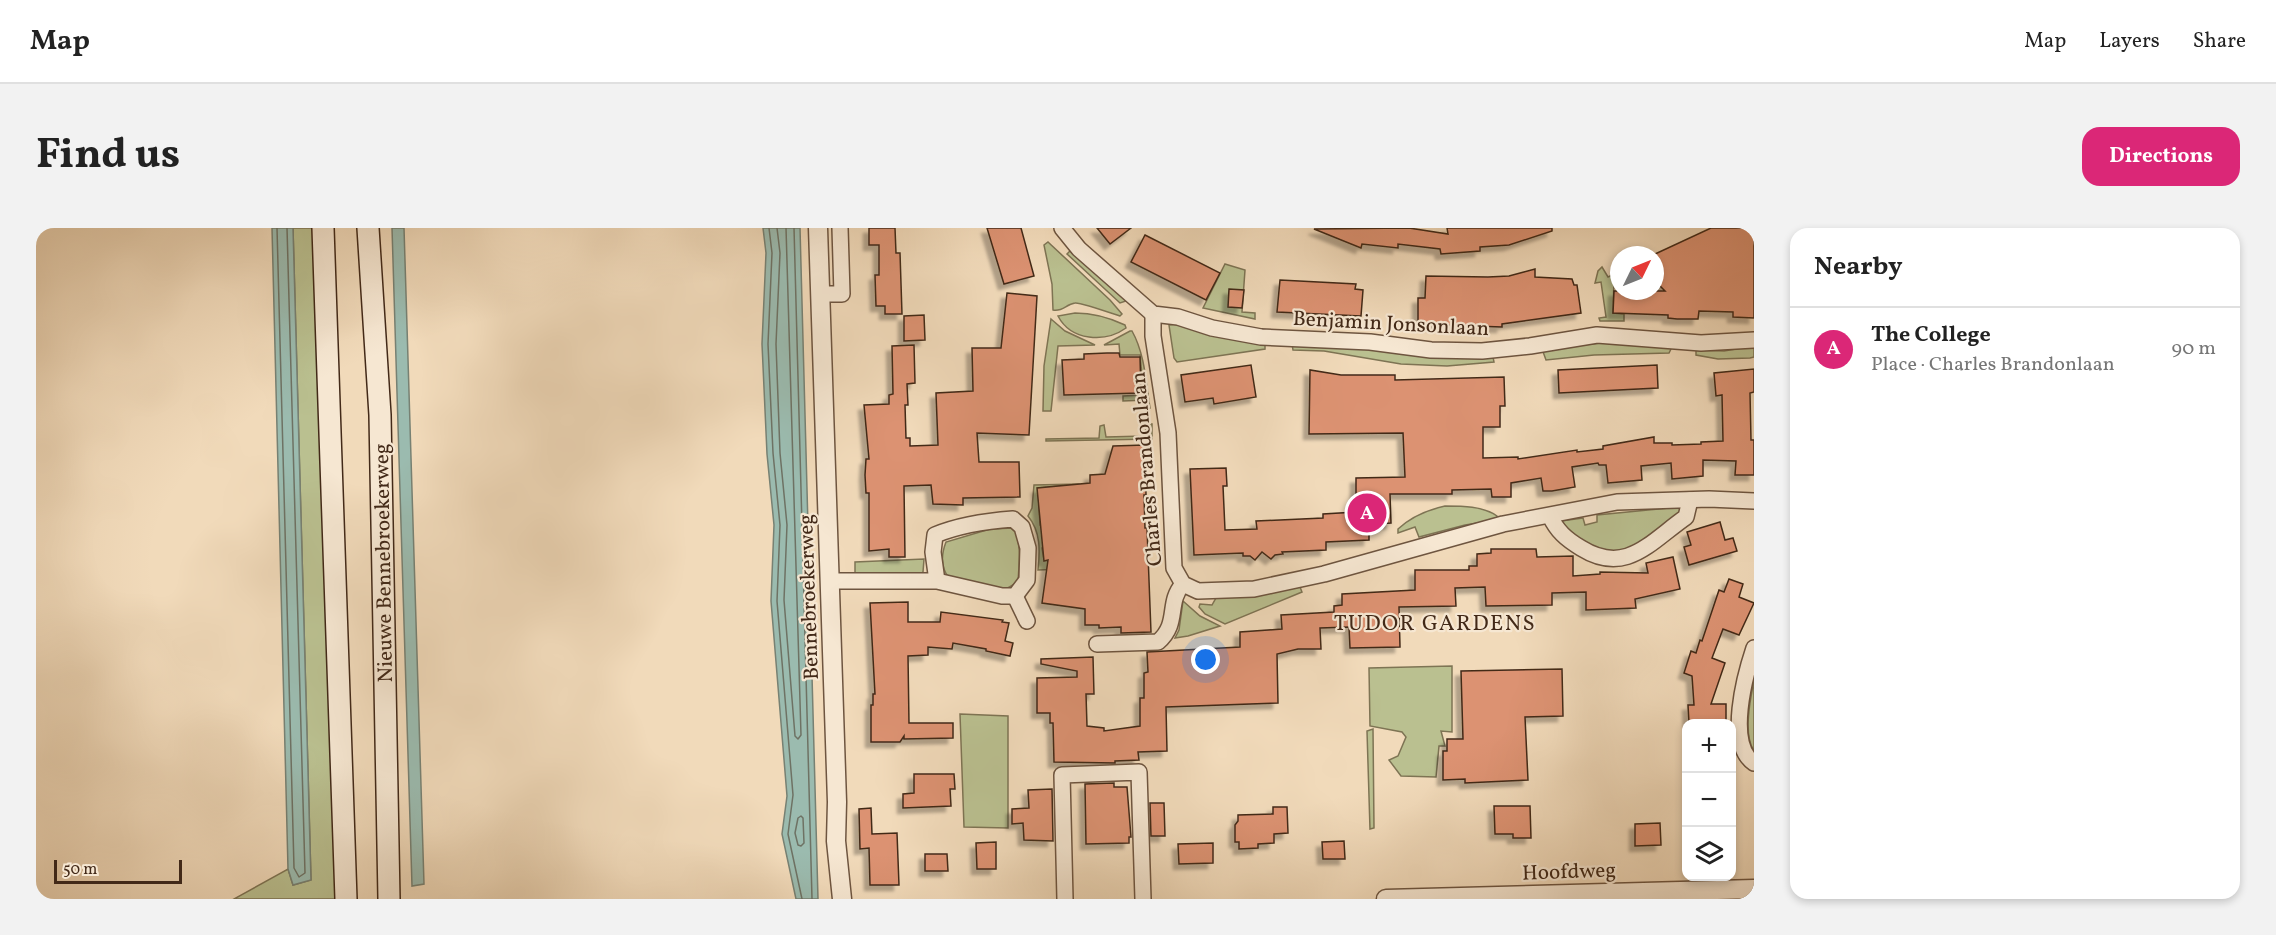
<!DOCTYPE html>
<html lang="en">
<head>
<meta charset="utf-8">
<style>
  body { margin:0; font-family:Vollkorn,serif; background:#f2f2f2; color:#222 }
  .controls { position:absolute; right:18px; bottom:18px; display:grid; overflow:hidden; border-radius:12px; box-shadow:0 3px 9px #0003 }
  .controls button { width:54px; height:54px; display:grid; place-items:center; padding:0; border:0; border-bottom:2px solid #e0e0e0; background:#fff; color:#222; font:30px sans-serif }
  .compass { position:absolute; left:1574px; top:18px; width:54px; height:54px; border-radius:50%; background:#fff; box-shadow:0 3px 9px #0003; rotate:47deg }
  .scale { position:absolute; left:18px; bottom:15px; width:128px; box-sizing:border-box; padding-left:6px; border:3px solid #422918; border-top:0; font-size:16px; line-height:21px; white-space:nowrap; color:#422918; -webkit-text-stroke:4px #f6e7d2; paint-order:stroke }
  .you { position:absolute; left:1170px; top:432px; width:21px; height:21px; margin:-15px; border:4px solid #fff; border-radius:50%; background:#1a73e8; box-shadow:0 0 0 9px #1a73e833 }
  .badge { display:grid; place-items:center; width:39px; height:39px; border-radius:50%; background:#db2777; color:#fff; font-size:20px; font-weight:700 }
  .pin { position:absolute; translate:-50% -50%; border:3px solid #fff; box-shadow:0 2px 6px #0006 }
  .list { margin:0; padding:0; list-style:none }
  h2 { display:flex; justify-content:space-between; align-items:center; height:78px; margin:0; padding:0 24px; font-size:26px }
  h2 small { font-size:20px; font-weight:400; color:#767676 }
  .list li { display:grid; grid-template-columns:39px 1fr auto; gap:18px; align-items:center; box-sizing:border-box; height:84px; padding:0 24px; border-top:2px solid #e0e0e0 }
  .list b { display:block; font-size:22px; white-space:nowrap }
  .list p { margin:0; font-size:20px; white-space:nowrap; color:#767676 }
  .list em { font-size:20px; font-style:normal; color:#767676 }
  .icon { flex:none; width:33px; height:33px; fill:none; stroke:currentColor; stroke-width:2; stroke-linecap:round; stroke-linejoin:round }
  .map { position:relative; flex:none; width:1718px; height:671px; overflow:hidden; border-radius:18px }
  header { display:flex; align-items:center; gap:36px; box-sizing:border-box; height:84px; padding:0 30px; background:#fff; border-bottom:2px solid #e0e0e0 }
  header strong { font-size:28px }
  nav { display:flex; gap:33px; margin-inline-start:auto; font-size:21px }
  .intro { display:flex; align-items:center; justify-content:space-between; box-sizing:border-box; height:144px; padding:0 36px }
  h1 { margin:0; font-size:42px }
  .button { padding:15px 27px; border-radius:18px; background:#db2777; color:#fff; font-size:21px; font-weight:700 }
  main { display:flex; gap:36px; padding:0 36px }
  aside { flex:1; background:#fff; border-radius:18px; box-shadow:0 3px 9px #0003 }
  .map>svg:first-child { display:block }
</style>
</head>
<body>
<header>
<strong>Map</strong>
<nav><a>Map</a><a>Layers</a><a>Share</a></nav>
</header>
<div class="intro"><h1>Find us</h1><a class="button">Directions</a></div>
<main>
<div class="map">
<svg width="1718" height="671" viewBox="0 0 1718 671">
  <defs>
    <filter id="shadow"><feDropShadow dx="-5.5" dy="5.5" stdDeviation="1.5" flood-color="#0004"/></filter>
  </defs>
  <rect width="100%" height="100%" fill="#f1daba"/>
  <filter id="stains"><feTurbulence type="fractalNoise" baseFrequency=".00333" numOctaves="4"/><feColorMatrix values="0 0 0 0 .2 0 0 0 0 .09 0 0 0 0 .02 0 0 0 .5 -.17"/></filter>
  <radialGradient id="worn" r=".72"><stop offset=".6" stop-color="#630" stop-opacity="0"/><stop offset="1" stop-color="#630" stop-opacity=".3"/></radialGradient>
  <g fill="#bac090" stroke="#7e7454" stroke-width="1.5">
    <path d="M257,0H283L301,671H198L252,641L257,657L275,652Z"/>
    <path d="M1012,14L1074,72L1086,86L1084,88C1078,86 1043,74 1039,75C1030,76 1027,84 1017,82L1016,56L1008,17Z"/>
    <path d="M1035,22L1090,73L1084,75L1031,26Z"/>
    <path d="M1189,36L1209,42L1206,84L1219,85V91L1167,80Z"/>
    <path d="M1566,39L1572,49L1583,44V48L1578,52L1577,85L1588,86V93H1564L1563,90L1570,89L1565,54L1559,55L1562,43Z"/>
    <path d="M1039,85C1058,85 1072,89 1089,97L1090,100C1069,115 1035,113 1022,88Z"/>
    <path d="M1015,91L1029,103L1059,117L1022,118L1015,183H1007L1008,138Z"/>
    <path d="M1139,96L1181,108L1229,116V121L1141,134L1138,130L1133,97Z"/>
    <path d="M1094,103H1096C1109,126 1110,155 1114,180H1112L1111,172L1087,173V168L1108,167L1104,127H1084L1083,116L1068,117Z"/>
    <path d="M1565,115L1636,119L1633,125L1558,127L1510,132L1506,121Z"/>
    <path d="M1256,116C1323,118 1390,130 1457,129L1458,134L1411,138L1365,136L1288,123L1257,122Z"/>
    <path d="M1718,118V129L1714,130L1682,131L1660,127V122L1688,123Z"/>
    <path d="M1110,196H1116V211L1010,213V211L1063,210L1064,198L1068,197L1070,209L1109,208Z"/>
    <path d="M1043,256L1044,285H1038L1035,257L1002,260L1004,297H1006L1009,319L1006,320L1008,332L1019,331L1057,340L1002,342C1004,323 1005,304 992,288L996,280L998,257Z"/>
    <path d="M1409,278C1426,278 1447,278 1461,288V292L1429,297L1383,309L1379,299L1362,305V301C1375,289 1391,282 1409,278Z"/>
    <path d="M1643,279L1645,283L1598,320L1569,326L1529,302L1525,293L1547,290L1549,297L1561,294V287Z"/>
    <path d="M978,300C986,316 983,336 982,354L970,361L913,350C904,339 905,327 910,314L954,301Z"/>
    <path d="M888,331L887,344L884,346L819,348V334Z"/>
    <path d="M1264,359L1266,364L1189,396L1169,386L1163,379L1164,376L1176,377L1180,370Z"/>
    <path d="M1147,373L1164,388L1184,398L1152,408L1139,410L1143,402Z"/>
    <path d="M1416,438V504L1405,503L1409,518H1403L1400,549L1365,548L1353,532L1362,528L1370,509L1366,504L1334,498L1333,440Z"/>
    <path d="M1718,453V523C1707,507 1714,472 1718,453Z"/>
    <path d="M924,486L972,488V600L928,599Z"/>
    <path d="M1337,501L1338,600L1334,601L1331,503Z"/>
  </g>
  <g fill="#9bbbaf" stroke="#778173" stroke-width="1.5">
    <path d="M236,0H257L275,652L257,657L252,641Z"/>
    <path d="M356,0H368L388,656L376,658Z"/>
    <path d="M727,0H764L782,671H760L746,606L751,568L735,373L738,297L731,226L726,116L730,25Z"/>
  </g>
  <g fill="none" stroke-linecap="round" stroke-linejoin="round">
    <g stroke="#6e7264" stroke-width="1.5">
      <path d="M241,0L258,640L263,649L269,645L251,0"/>
      <path d="M733,0L736,25L732,116L737,225L744,297L741,373L757,567L752,606L766,671"/>
      <path d="M741,0L744,25L740,116L744,225L751,297L748,372L759,508L762,511L765,507L750,0"/>
      <path d="M758,0L776,671"/>
      <path d="M765,588L767,590L768,615L765,618L762,617L759,605L762,590Z"/>
    </g>
  </g>
  <g fill="#dc9272" stroke="#422918" stroke-width="1.5" filter="url(#shadow)">
    <path d="M833,0H859L860,25H864L866,86H849V78H840L839,47H843V17H833Z"/>
    <path d="M951,0H985L998,48L968,56Z"/>
    <path d="M1061,0H1095L1074,16Z"/>
    <path d="M1373,0L1412,6L1411,0H1516V3L1473,17L1444,19V23L1405,26L1404,21L1362,16V20L1326,16L1325,20L1278,1Z"/>
    <path d="M1675,0H1718V90L1697,89V84L1663,83L1662,91H1641L1632,90V87L1577,85L1578,63H1629L1619,53V26Z"/>
    <path d="M1109,7L1184,45L1170,72L1095,34Z"/>
    <path d="M1499,41V49L1536,51L1538,57H1541L1545,85L1466,96V99L1382,96V70H1389L1390,48L1452,49L1473,48Z"/>
    <path d="M1244,52L1320,56L1319,61L1327,62L1325,88L1241,84Z"/>
    <path d="M1193,61L1208,62L1206,80L1192,79Z"/>
    <path d="M971,65L1001,68L993,207L941,205L943,234H983L984,269L927,270V277L897,276L895,257L868,258L869,329H853V321L833,323V265H830L829,247L830,231H833L828,177L853,176V167L857,166L856,118L878,117L879,155L871,156L872,177H869L870,210H874V218L902,217L900,165L937,163L936,120H965Z"/>
    <path d="M888,87L889,112L868,113V88Z"/>
    <path d="M1071,125H1083L1084,129H1104L1105,165L1028,167L1026,132L1048,131V126Z"/>
    <path d="M1215,137L1220,169L1178,176L1177,170L1149,174L1145,147Z"/>
    <path d="M1621,137L1622,160L1523,165L1522,142Z"/>
    <path d="M1718,141V164L1714,165L1715,212H1718V247H1699L1700,233L1667,232V248L1636,251L1635,235L1605,238L1606,252L1572,255L1570,237H1563L1562,235L1536,239L1539,259L1516,263H1507L1505,250L1475,255V269H1456L1455,261L1416,262V266H1354L1355,295L1333,296V312L1290,314V322L1246,324L1247,326L1239,327L1235,331L1226,324L1219,332L1214,328H1207V325L1158,327L1154,241L1190,240L1191,258H1187L1189,302L1221,301L1220,293L1287,290V286L1320,284V250L1369,249L1367,205L1273,206L1274,142L1305,147H1359V152L1468,149L1469,178H1464V199H1447V230L1482,229V231L1541,222V224L1567,221V218L1618,209V215H1636V217L1665,216V214L1687,213L1686,167L1680,168L1678,145Z"/>
    <path d="M1109,217L1110,267H1108L1109,300H1111L1115,404L1085,405V399L1063,400V397H1049V381L1006,375L1012,332L1008,333L1001,260L1054,255V247L1069,246L1077,218Z"/>
    <path d="M1684,294L1689,312L1697,310L1701,323L1653,337L1648,319L1655,317L1651,304Z"/>
    <path d="M1455,321H1500L1501,329L1537,328V348L1564,346V344L1612,345L1610,335L1637,329L1644,361L1599,371L1600,380L1550,382V364L1516,365V377L1450,378L1449,359L1419,360L1420,378L1363,379L1364,419L1314,420L1313,399L1284,400L1285,421H1262L1241,426L1242,475L1130,479L1131,523L1102,524L1103,532L1079,533V535L1018,534L1017,495H1014V485H1001V450L1041,449V443L1005,436V431L1057,429L1058,466H1050L1051,498L1068,500V503L1104,498V470H1108V445L1112,444L1111,424L1204,419V404L1246,401L1245,387L1298,384V378L1306,377V366L1379,362V342H1433V338H1441V326L1455,325Z"/>
    <path d="M1693,351L1707,356L1703,369L1718,375L1703,407L1687,401L1676,430L1689,435L1675,476H1690V494L1653,495L1652,477H1658L1656,448L1648,445L1655,423L1660,425L1664,412L1666,413L1683,362L1688,364Z"/>
    <path d="M872,374V394H904L905,384L967,392L966,394L973,395L969,413L977,415L974,428L950,423V421L917,415L916,421L892,419V427L872,428L873,495H917V510L868,511V508L864,514H835V477H837V466H839L834,375Z"/>
    <path d="M1526,441L1527,488L1489,489L1492,552L1429,555V551L1407,552V523H1411V511H1427L1425,443Z"/>
    <path d="M878,546H918L919,561H914L915,578L867,580V566L878,565Z"/>
    <path d="M1078,555V559H1091L1095,609H1093V615L1050,616L1049,556Z"/>
    <path d="M1016,561L1017,613L988,612L987,595L976,596V581L993,580L992,562Z"/>
    <path d="M1114,575H1128L1129,608H1115Z"/>
    <path d="M1458,578H1494L1495,610H1477V606H1459Z"/>
    <path d="M1237,579H1251L1252,605L1238,606V615L1222,616V620L1203,621V614H1199V597L1202,593V587L1237,586Z"/>
    <path d="M835,580L836,606L861,605L863,657H834L833,620L824,621L823,581Z"/>
    <path d="M1624,595L1625,617L1599,618V596Z"/>
    <path d="M1308,613L1309,631H1287L1286,614Z"/>
    <path d="M960,614V641H941L940,615Z"/>
    <path d="M1177,615V635L1143,636L1142,616Z"/>
    <path d="M889,626H911L912,643H889Z"/>
  </g>
  <g fill="none" stroke-linecap="round" stroke-linejoin="round">
    <defs>
      <g id="minor">
        <path d="M1026,0L1043,21L1117,86L1142,89L1176,100L1225,109L1334,114L1395,122L1446,123L1494,118L1561,107L1665,115L1718,112"/>
        <path d="M784,66H806L804,0"/>
        <path d="M1117,86V108L1132,205L1138,340L1147,356L1162,363L1218,361L1288,346L1467,296L1581,274L1673,271L1718,273"/>
        <path d="M1514,288C1521,303 1530,311 1545,320C1590,348 1614,314 1650,289L1654,272"/>
        <path d="M794,353H901L966,368H979L991,352L992,320L986,299L977,291C950,293 923,297 899,307L897,324L901,353"/>
        <path d="M979,368L991,393"/>
        <path d="M1061,416L1122,414C1144,395 1130,375 1147,356"/>
        <path d="M1718,420C1709,447 1690,516 1718,535"/>
        <path d="M1029,671L1026,547L1103,544L1107,671"/>
      </g>
      <g id="tertiary">
        <path d="M782,0L801,574L800,613L806,671"/>
        <path d="M1350,671L1718,661"/>
      </g>
      <g id="secondary">
        <path d="M287,0L310,671"/>
        <path d="M332,0L344,187L353,671"/>
      </g>
    </defs>
    <use href="#minor" stroke="#6e5540" stroke-width="18"/>
    <use href="#tertiary" stroke="#6e5540" stroke-width="21"/>
    <use href="#secondary" stroke="#422918" stroke-width="24"/>
    <use href="#minor" stroke="#f6e7d2" stroke-width="15"/>
    <use href="#tertiary" stroke="#f6e7d2" stroke-width="18"/>
    <use href="#secondary" stroke="#f6e7d2" stroke-width="21"/>
  </g>
  <g text-anchor="middle" stroke-width="4.5" stroke-linejoin="round" paint-order="stroke">
    <g font-size="21" fill="#422918" stroke="#f6e7d2">
      <text transform="translate(1355 95) rotate(3)" y="7">Benjamin Jonsonlaan</text>
      <text transform="translate(1110 241) rotate(-95)" y="7">Charles Brandonlaan</text>
      <text transform="translate(347 335) rotate(-91)" y="7">Nieuwe Bennebroekerweg</text>
      <text transform="translate(772 369) rotate(-92)" y="7">Bennebroekerweg</text>
      <text transform="translate(1533 643) rotate(-2)" y="7">Hoofdweg</text>
    </g>
    <g font-size="22" letter-spacing="1.5" fill="#422918" stroke="#f6e7d2">
      <text x="1399" y="402">TUDOR GARDENS</text>
    </g>
  </g>
  <rect width="100%" height="100%" filter="url(#stains)"/>
  <rect width="100%" height="100%" fill="url(#worn)"/>
</svg>
<div class="controls">
<button>+</button>
<button>−</button>
<button><svg class="icon" aria-label="layers" viewBox="0 0 24 24"><path d="M12 4l9 5-9 5-9-5zM3 14l9 5 9-5"/></svg></button>
</div>
<svg class="compass" viewBox="-18 -18 36 36"><path d="M0-13l5 13h-10z" fill="#e53935"/><path d="M0 13l5-13h-10z" fill="#767676"/></svg>
<div class="scale">50 m</div>
<div class="you"></div>
<div class="pin badge" style="left:1331px;top:285px">A</div>
</div>
<aside>
<h2>Nearby<small></small></h2>
<ul class="list">
<li><span class="badge">A</span><div><b>The College</b><p>Place · Charles Brandonlaan</p></div><em>90 m</em></li>
</ul>
</aside>
</main>
</body>
</html>
